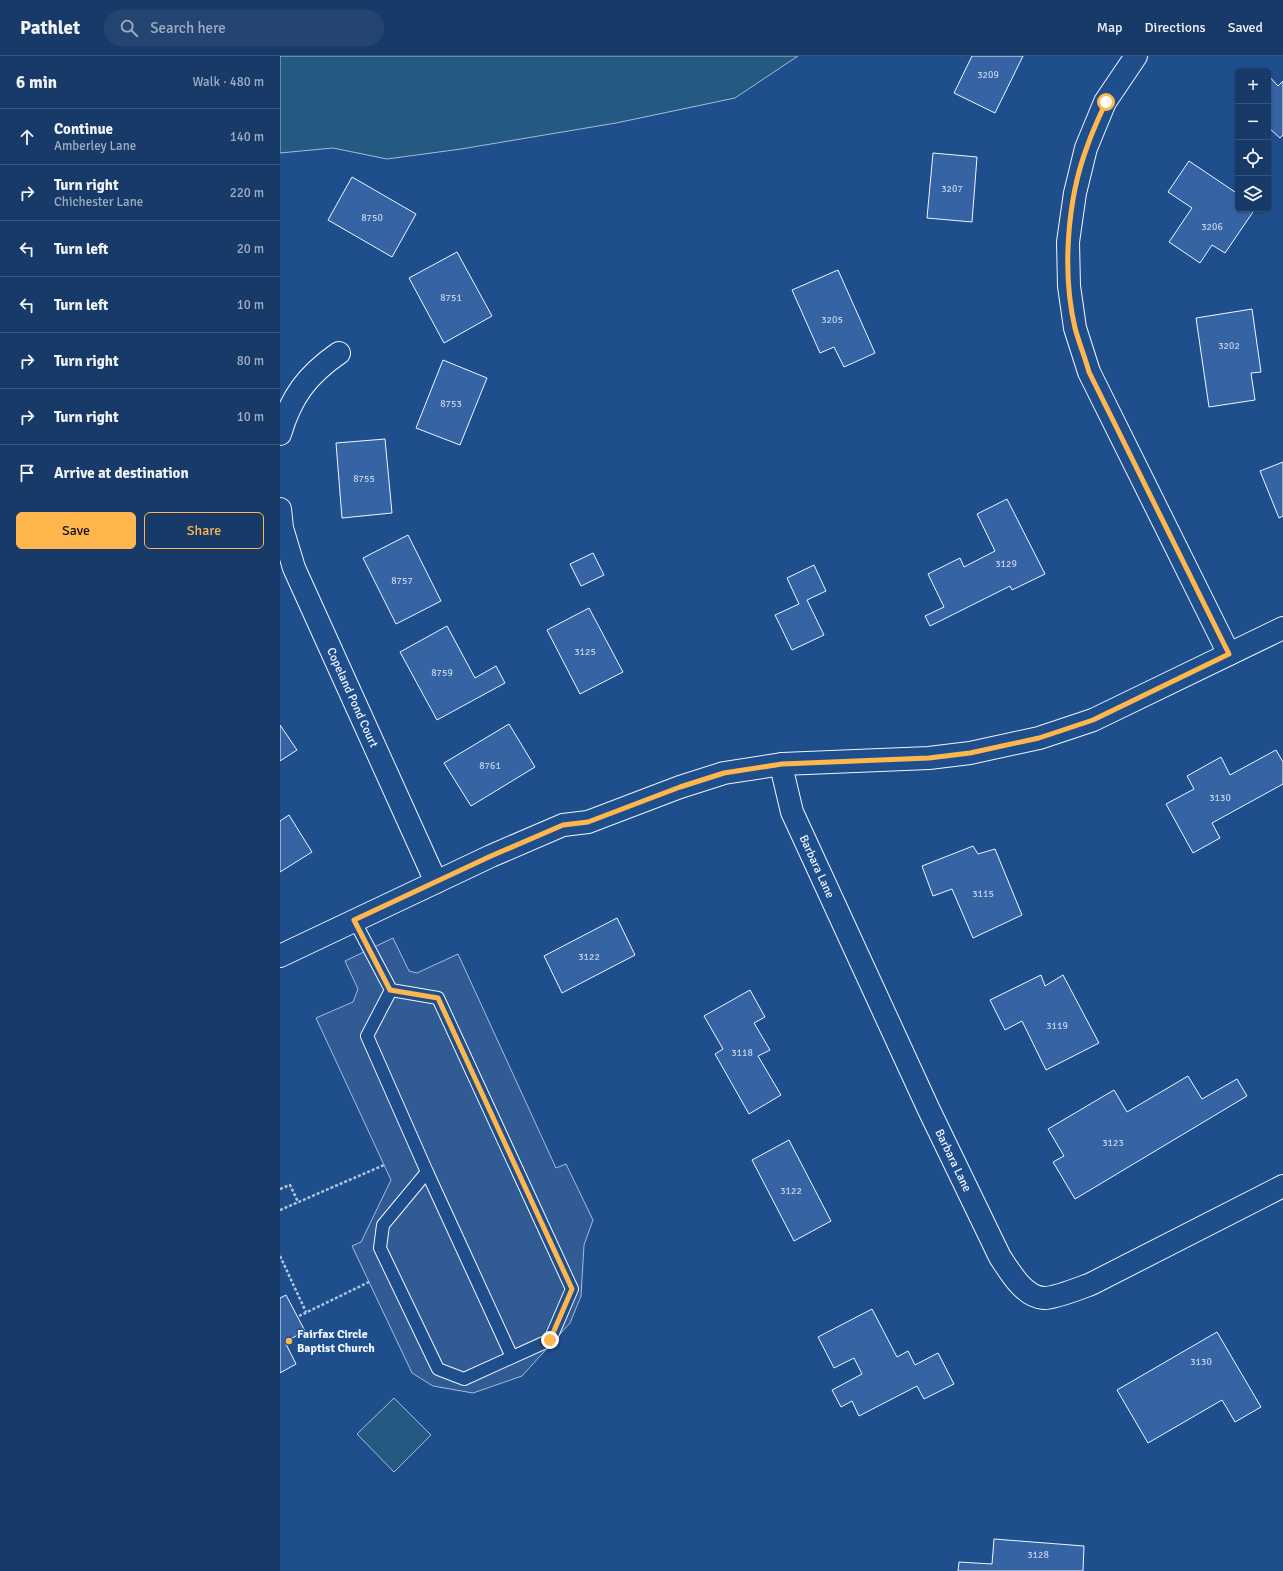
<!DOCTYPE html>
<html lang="en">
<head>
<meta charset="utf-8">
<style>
  body { margin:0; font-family:Signika,sans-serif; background:#244571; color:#f1f3f6 }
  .controls { position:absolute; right:12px; top:12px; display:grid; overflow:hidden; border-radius:6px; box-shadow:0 1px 3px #0004 }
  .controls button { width:36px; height:36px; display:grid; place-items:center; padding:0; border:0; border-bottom:1px solid #36547d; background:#173a69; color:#f1f3f6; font:20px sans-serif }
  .stop { position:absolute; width:12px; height:12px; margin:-9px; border:3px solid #ffb74d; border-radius:50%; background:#fff }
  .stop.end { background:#ffb74d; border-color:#fff; box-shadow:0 1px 4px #0008 }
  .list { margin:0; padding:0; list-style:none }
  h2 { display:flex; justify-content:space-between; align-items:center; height:52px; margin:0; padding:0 16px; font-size:17px }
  h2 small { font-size:13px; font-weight:400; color:#9eadc0 }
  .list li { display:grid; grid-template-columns:26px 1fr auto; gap:12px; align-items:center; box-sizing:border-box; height:56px; padding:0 16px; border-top:1px solid #36547d }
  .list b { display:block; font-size:15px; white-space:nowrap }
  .list p { margin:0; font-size:13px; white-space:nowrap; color:#9eadc0 }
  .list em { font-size:13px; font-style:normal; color:#9eadc0 }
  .actions { display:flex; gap:8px; padding:12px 16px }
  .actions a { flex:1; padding:9px 0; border:1px solid #ffb74d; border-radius:6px; text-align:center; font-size:14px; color:#ffb74d }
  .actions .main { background:#ffb74d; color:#111 }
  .icon { flex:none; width:22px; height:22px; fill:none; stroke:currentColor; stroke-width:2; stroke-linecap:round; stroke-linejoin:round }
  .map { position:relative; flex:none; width:1003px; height:1515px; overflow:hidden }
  header { display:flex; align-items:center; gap:24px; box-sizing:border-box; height:56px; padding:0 20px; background:#173a69; border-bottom:1px solid #36547d }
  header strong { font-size:19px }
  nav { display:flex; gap:22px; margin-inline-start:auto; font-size:14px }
  .search { width:280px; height:36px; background:#244571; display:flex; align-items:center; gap:10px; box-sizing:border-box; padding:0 14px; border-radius:22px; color:#9eadc0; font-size:15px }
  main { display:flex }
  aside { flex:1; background:#173a69 }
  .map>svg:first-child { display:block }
</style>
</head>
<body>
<header>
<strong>Pathlet</strong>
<div class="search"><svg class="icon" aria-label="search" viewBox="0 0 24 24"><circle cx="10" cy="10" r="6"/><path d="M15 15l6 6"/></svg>Search here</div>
<nav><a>Map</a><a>Directions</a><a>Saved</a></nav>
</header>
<main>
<aside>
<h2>6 min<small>Walk · 480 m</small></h2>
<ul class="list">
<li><svg class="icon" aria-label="ahead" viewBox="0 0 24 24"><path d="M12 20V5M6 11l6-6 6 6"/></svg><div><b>Continue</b><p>Amberley Lane</p></div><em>140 m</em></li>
<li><svg class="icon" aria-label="right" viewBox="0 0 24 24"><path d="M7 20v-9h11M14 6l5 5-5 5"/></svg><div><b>Turn right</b><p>Chichester Lane</p></div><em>220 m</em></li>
<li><svg class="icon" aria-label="left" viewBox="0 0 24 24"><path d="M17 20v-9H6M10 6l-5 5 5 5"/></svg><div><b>Turn left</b></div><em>20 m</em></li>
<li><svg class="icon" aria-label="left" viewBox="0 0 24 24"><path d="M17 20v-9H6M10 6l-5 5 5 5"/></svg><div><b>Turn left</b></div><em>10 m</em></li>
<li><svg class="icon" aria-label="right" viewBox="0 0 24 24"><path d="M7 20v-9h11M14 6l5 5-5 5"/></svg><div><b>Turn right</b></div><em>80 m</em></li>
<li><svg class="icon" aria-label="right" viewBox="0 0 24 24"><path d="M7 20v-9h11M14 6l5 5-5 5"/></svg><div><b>Turn right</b></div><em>10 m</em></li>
<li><svg class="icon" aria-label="arrive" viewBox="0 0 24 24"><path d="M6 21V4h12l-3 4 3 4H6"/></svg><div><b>Arrive at destination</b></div></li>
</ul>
<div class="actions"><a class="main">Save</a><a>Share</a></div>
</aside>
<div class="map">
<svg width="1003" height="1515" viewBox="0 0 1003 1515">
  <rect width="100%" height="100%" fill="#1f4e8c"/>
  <g fill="#245a82" stroke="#a8bbd7">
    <path d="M0,0H518L455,42L336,67L181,93L107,103L53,92L0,97Z"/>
    <path d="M114,1342L151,1379L114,1416L77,1378Z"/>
  </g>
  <path fill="#305b95" stroke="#a8bbd7" d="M113,882L129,915L137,917L178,898L276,1112L286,1108L313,1164L304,1189L301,1240L290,1267L242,1320L193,1337L153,1330L132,1317L72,1190L81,1186L111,1124L36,962L73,946L78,933L65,905Z"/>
  <g fill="#3563a3" stroke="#f2f6ff">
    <path d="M692,0H743L715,57L674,37Z"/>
    <path d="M988,19L998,30L1003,25V79L1000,82L988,71Z"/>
    <path d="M653,97L697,101L692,166L647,162Z"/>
    <path d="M909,105L958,138V153H975L945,197L932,189L920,207L889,186L912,152L888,136Z"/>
    <path d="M72,121L136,158L112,201L48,164Z"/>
    <path d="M177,196L212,260L164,287L129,222Z"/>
    <path d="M558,214L595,297L564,311L554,291L540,297L512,234Z"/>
    <path d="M972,253L981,316L971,317L975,344L929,351L916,262Z"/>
    <path d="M163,304L207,322L180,389L136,372Z"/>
    <path d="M105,383L112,457L62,462L56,387Z"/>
    <path d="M1003,406V460L999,462L980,415Z"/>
    <path d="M727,443L765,518L732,534L730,530L650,570L645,560L664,551L648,518L680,502L684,511L715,495L697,458Z"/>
    <path d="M128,479L161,545L116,568L83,502Z"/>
    <path d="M313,497L324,519L301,530L290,508Z"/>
    <path d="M534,509L546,535L527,544L544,579L512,594L495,559L519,548L507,522Z"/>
    <path d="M309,552L343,616L300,638L267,574Z"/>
    <path d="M167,570L195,622L216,610L225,627L157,664L120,596Z"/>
    <path d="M229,668L255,711L191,750L164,707Z"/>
    <path d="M0,669L17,694L0,705Z"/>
    <path d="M996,694L1003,706V728L932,767L940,782L913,797L886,748L914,733L907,720L941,701L950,719Z"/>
    <path d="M9,759L32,796L0,816V765Z"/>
    <path d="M693,790L698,798L715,793L742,859L693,882L672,833L653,840L642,810Z"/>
    <path d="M337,862L355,899L282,937L264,900Z"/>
    <path d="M761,919L765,930L783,919L819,987L766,1014L742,965L725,974L710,944Z"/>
    <path d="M470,934L485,961L474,967L490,994L478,1000L501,1039L469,1058L435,998L443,993L424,960Z"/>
    <path d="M908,1020L922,1043L957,1023L967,1040L795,1143L773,1106L784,1100L768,1073L834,1034L847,1056Z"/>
    <path d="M509,1084L551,1165L514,1185L472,1104Z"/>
    <path d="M6,1239L25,1275L5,1286L16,1308L0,1317V1242Z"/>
    <path d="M592,1253L617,1301L628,1295L635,1309L658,1297L674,1328L644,1343L637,1330L579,1360L572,1345L561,1351L552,1334L582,1318L574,1302L554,1312L538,1281Z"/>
    <path d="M937,1276L981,1351L955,1366L942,1344L868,1387L837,1334Z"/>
    <path d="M714,1483L804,1490L803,1515H678L679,1506L712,1508Z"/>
  </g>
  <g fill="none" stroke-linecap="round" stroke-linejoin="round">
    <defs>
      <g id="service">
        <path d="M74,864L111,934L87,980L147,1116L103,1169L100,1192L158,1313L184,1323L270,1284L292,1233L158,942L111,934"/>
        <path d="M147,1116L232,1301"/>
      </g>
      <g id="minor">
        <path d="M856,0L825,46L806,92L795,137L788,186L789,230L795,272L809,316L949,598"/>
        <path d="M0,378C11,341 27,319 59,297"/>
        <path id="s1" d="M0,453L2,472L14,512L156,826"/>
        <path id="s2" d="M502,708L503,718L512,756L649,1054L720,1201C730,1216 744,1241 764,1242C776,1242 800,1232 811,1228L1003,1130"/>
        <path d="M0,900L211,800L283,769L308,766L400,731L444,717L502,708L649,702L690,697L759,682L813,664L1003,572"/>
      </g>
    </defs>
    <use href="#service" stroke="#f2f6ff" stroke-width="14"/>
    <use href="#minor" stroke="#f2f6ff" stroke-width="24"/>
    <g stroke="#b3c4dc" stroke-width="2.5" stroke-dasharray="3 2" stroke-linecap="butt">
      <path d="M0,1133L10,1129L18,1146"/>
      <path d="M0,1154L104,1109"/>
      <path d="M0,1200L26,1256"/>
      <path d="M19,1260L89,1226"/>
    </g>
    <use href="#service" stroke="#1f4e8c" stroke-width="12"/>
    <use href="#minor" stroke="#1f4e8c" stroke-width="22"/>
  </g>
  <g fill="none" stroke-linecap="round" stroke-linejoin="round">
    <path stroke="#ffb74d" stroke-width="5" d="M270,1284L292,1233L158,942L110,934L74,864L211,800L283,769L308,766L400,731L444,717L502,708L649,702L690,697L759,682L813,664L949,598L809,316C805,301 799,287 795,272C782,217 787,144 807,91C812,76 819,61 826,46"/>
  </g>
  <circle fill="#ffb74d" stroke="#1f4e8c" stroke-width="1.5" cx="9" cy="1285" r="4"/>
  <g text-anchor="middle" stroke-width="3" stroke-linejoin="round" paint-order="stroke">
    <g font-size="10" fill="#c3d1e8">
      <text x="708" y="22">3209</text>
      <text x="672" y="136">3207</text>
      <text x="92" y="165">8750</text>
      <text x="932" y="174">3206</text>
      <text x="171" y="245">8751</text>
      <text x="552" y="267">3205</text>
      <text x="949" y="293">3202</text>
      <text x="171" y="351">8753</text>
      <text x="84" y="426">8755</text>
      <text x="726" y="511">3129</text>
      <text x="122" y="528">8757</text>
      <text x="305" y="599">3125</text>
      <text x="162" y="620">8759</text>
      <text x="210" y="713">8761</text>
      <text x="940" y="745">3130</text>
      <text x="703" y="841">3115</text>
      <text x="309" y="904">3122</text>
      <text x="777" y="973">3119</text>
      <text x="462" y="1000">3118</text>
      <text x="833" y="1090">3123</text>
      <text x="511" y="1138">3122</text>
      <text x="921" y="1309">3130</text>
      <text x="758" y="1502">3128</text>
    </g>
    <g font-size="12" fill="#f2f6ff" stroke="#1f4e8c">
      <text dy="4" stroke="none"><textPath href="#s1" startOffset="203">Copeland Pond Court</textPath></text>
      <text dy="4" stroke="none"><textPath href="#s2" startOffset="109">Barbara Lane</textPath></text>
      <text dy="4" stroke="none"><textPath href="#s2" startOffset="433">Barbara Lane</textPath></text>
    </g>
    <g font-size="12" font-weight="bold" fill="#f2f6ff" stroke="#1f4e8c" text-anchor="start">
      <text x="17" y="1282">Fairfax Circle<tspan x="17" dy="14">Baptist Church</tspan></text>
    </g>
  </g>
</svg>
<div class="controls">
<button>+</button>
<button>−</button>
<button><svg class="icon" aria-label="locate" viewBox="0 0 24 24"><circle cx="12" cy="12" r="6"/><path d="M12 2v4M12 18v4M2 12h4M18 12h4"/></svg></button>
<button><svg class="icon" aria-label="layers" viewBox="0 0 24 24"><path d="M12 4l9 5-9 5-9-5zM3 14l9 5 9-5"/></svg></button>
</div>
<div class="stop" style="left:826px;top:46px"></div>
<div class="stop end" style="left:270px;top:1284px"></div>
</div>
</main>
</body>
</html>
